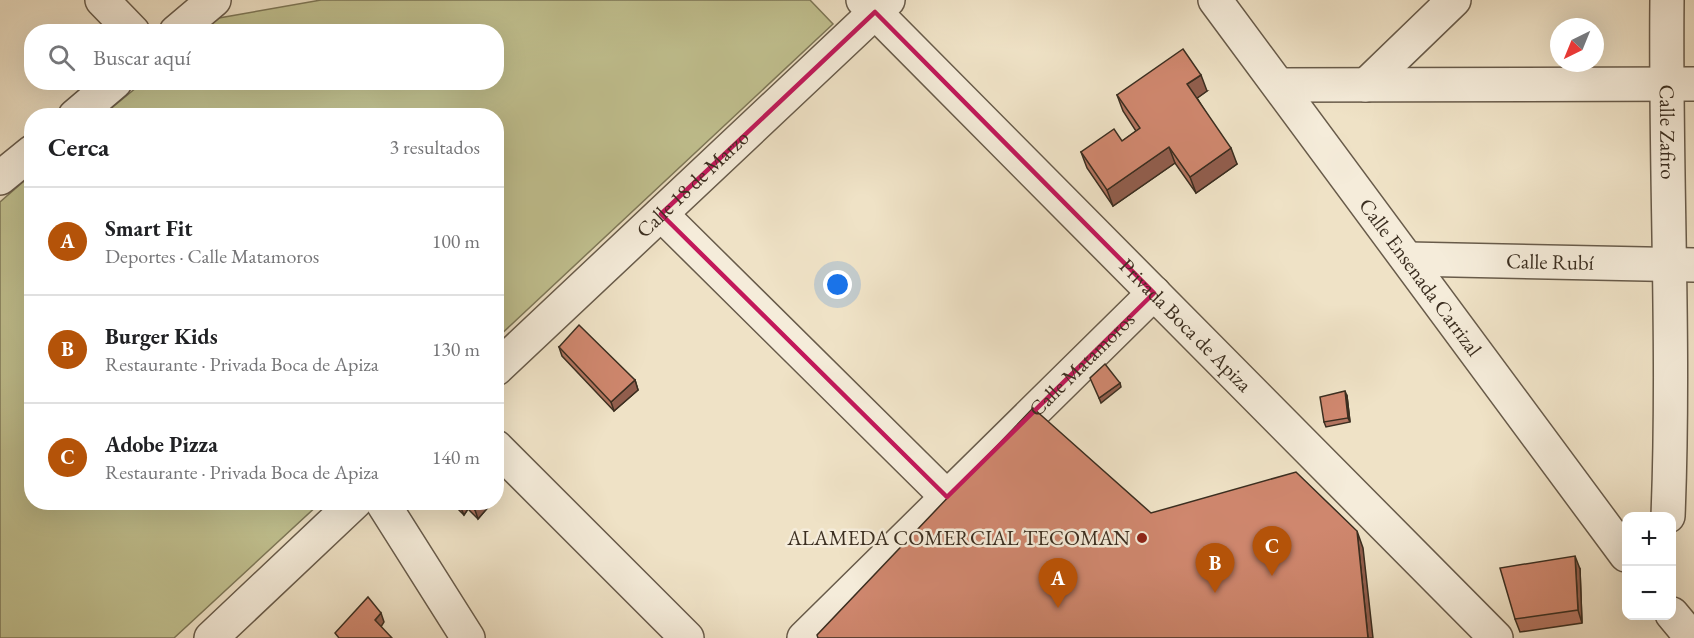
<!DOCTYPE html>
<html lang="es">
<head>
<meta charset="utf-8">
<style>
  body { margin:0; font-family:"EB Garamond",serif; background:#f6f6f6; color:#202124 }
  .controls { position:absolute; right:18px; bottom:18px; display:grid; overflow:hidden; border-radius:12px; box-shadow:0 6px 24px #0002 }
  .controls button { width:54px; height:54px; display:grid; place-items:center; padding:0; border:0; border-bottom:2px solid #e0e0e0; background:#fff; color:#202124; font:30px sans-serif }
  .compass { position:absolute; left:1550px; top:18px; width:54px; height:54px; border-radius:50%; background:#fff; box-shadow:0 6px 24px #0002; rotate:223deg }
  .you { position:absolute; left:838px; top:285px; width:21px; height:21px; margin:-15px; border:4px solid #fff; border-radius:50%; background:#1a73e8; box-shadow:0 0 0 9px #1a73e833 }
  .badge { display:grid; place-items:center; width:39px; height:39px; border-radius:50%; background:#b45309; color:#fff; font-size:20px; font-weight:700 }
  .pin { position:absolute; translate:-50% -50px; filter:drop-shadow(0 2px 3px #0008) }
  .pin::after { content:''; position:absolute; top:32px; width:21px; height:18px; background:inherit; clip-path:polygon(0 0,100% 0,50% 100%) }
  .list { margin:0; padding:0; list-style:none }
  h2 { display:flex; justify-content:space-between; align-items:center; height:78px; margin:0; padding:0 24px; font-size:26px }
  h2 small { font-size:20px; font-weight:400; color:#757577 }
  .list li { display:grid; grid-template-columns:39px 1fr auto; gap:18px; align-items:center; box-sizing:border-box; height:108px; padding:0 24px; border-top:2px solid #e0e0e0 }
  .list b { display:block; font-size:22px; white-space:nowrap }
  .list p { margin:0; font-size:20px; white-space:nowrap; color:#757577 }
  .list em { font-size:20px; font-style:normal; color:#757577 }
  .icon { flex:none; width:33px; height:33px; fill:none; stroke:currentColor; stroke-width:2; stroke-linecap:round; stroke-linejoin:round }
  .map { position:relative; flex:none; width:1694px; height:638px; overflow:hidden }
  .search { position:absolute; background:#fff; box-shadow:0 6px 24px #0002; left:24px; top:24px; width:480px; height:66px; display:flex; align-items:center; gap:15px; box-sizing:border-box; padding:0 21px; border-radius:24px; color:#757577; font-size:22px }
  .panel { position:absolute; background:#fff; box-shadow:0 6px 24px #0002; left:24px; top:108px; width:480px; height:402px; border-radius:24px }
  .map>svg:first-child { display:block }
</style>
</head>
<body>
<div class="map">
<svg width="1694" height="638" viewBox="0 0 1694 638">
  <rect width="100%" height="100%" fill="#efe2c6"/>
  <filter id="stains"><feTurbulence type="fractalNoise" baseFrequency=".00333" numOctaves="4"/><feColorMatrix values="0 0 0 0 .2 0 0 0 0 .09 0 0 0 0 .02 0 0 0 .5 -.17"/></filter>
  <radialGradient id="worn" r=".72"><stop offset=".6" stop-color="#630" stop-opacity="0"/><stop offset="1" stop-color="#630" stop-opacity=".3"/></radialGradient>
  <g fill="#c1c190" stroke="#7e7858" stroke-width="1.5">
    <path d="M321,0H810L833,24L497,338L496,116L103,115L142,83L496,82V32L203,31L219,18Z"/>
    <path d="M31,175L32,502L320,503L174,638H0V202Z"/>
  </g>
  <g fill="none" stroke-linecap="round" stroke-linejoin="round">
    <defs>
      <g id="minor">
        <path d="M102,0L133,32"/>
        <path id="s1" d="M863,0L1496,638"/>
        <path id="s2" d="M1215,0L1626,555"/>
        <path id="s3" d="M1667,0C1665,172 1675,344 1668,516"/>
        <path d="M176,32L214,0"/>
        <path d="M1279,85L1694,84"/>
        <path d="M1366,85L1454,0"/>
        <path d="M75,116L115,82"/>
        <path d="M0,178L32,152"/>
        <path d="M661,214L947,497"/>
        <path id="s4" d="M1408,259L1694,265"/>
        <path id="s5" d="M496,369L888,0"/>
        <path d="M496,447L687,638"/>
        <path d="M382,502L468,638"/>
        <path d="M1672,614L1692,638"/>
        <path d="M211,638L355,502"/>
        <path id="s6" d="M804,638L1154,293"/>
      </g>
    </defs>
    <use href="#minor" stroke="#685b4a" stroke-width="36"/>
    <use href="#minor" stroke="#f5ecda" stroke-width="33"/>
  </g>
  <g fill="#b2745f" stroke="#3b2e20" stroke-width="1.5">
    <path d="M1207,91L1197,98L1237,164L1196,193L1175,163L1113,206L1087,168L1081,152L1122,141L1136,131L1123,111L1117,95Z"/>
    <path d="M559,347L635,380L638,390L614,411L562,356Z"/>
    <path d="M1347,396L1350,422L1326,427L1324,422Z"/>
    <path d="M451,502H489L490,505L478,519L468,509L464,515Z"/>
    <path d="M1580,569L1582,623L1520,632L1515,619Z"/>
  </g>
  <g fill="#915e4d" stroke="#3b2e20" stroke-width="1.5">
    <path d="M1201,75L1207,91L1193,101L1187,84Z"/>
    <path d="M1169,147L1175,163L1113,206L1107,190Z"/>
    <path d="M1231,148L1237,164L1196,193L1190,177Z"/>
    <path d="M635,380L638,390L614,411L611,402Z"/>
    <path d="M1120,383L1121,387L1101,403L1099,398Z"/>
    <path d="M1345,391L1347,396L1350,422L1348,418Z"/>
    <path d="M462,502H465L468,509L464,515L460,506Z"/>
    <path d="M481,502H489L490,505L478,519L475,510Z"/>
    <path d="M1357,531L1363,548L1373,638H1368Z"/>
    <path d="M1575,556L1580,569L1582,623L1578,610Z"/>
    <path d="M381,613L384,622L379,630L375,620Z"/>
  </g>
  <g fill="#cf876e" stroke="#3b2e20" stroke-width="1.5">
    <path d="M1183,49L1201,75L1187,84L1231,148L1190,177L1169,147L1107,190L1081,152L1114,129L1122,141L1140,128L1117,95Z"/>
    <path d="M579,325L635,380L611,402L559,347Z"/>
    <path d="M1105,364L1120,383L1099,398L1090,378Z"/>
    <path d="M1345,391L1348,418L1324,422L1320,397Z"/>
    <path d="M1033,408L1151,513L1296,472L1357,531L1368,638H818L817,635Z"/>
    <path d="M467,502H481L475,510Z"/>
    <path d="M1575,556L1578,610L1515,619L1500,568Z"/>
    <path d="M368,597L381,613L375,620L392,638H339L335,633Z"/>
  </g>
  <path fill="none" stroke="#c2185b" stroke-width="4.5" stroke-linejoin="round" d="M875,12L1154,293L947,497L661,214Z"/>
  <circle fill="#8f2418" stroke="#f5ecda" stroke-width="2" cx="1142" cy="538" r="6"/>
  <g text-anchor="middle" stroke-width="5" stroke-linejoin="round" paint-order="stroke">
    <g font-size="21" fill="#3b2e20" stroke="#f5ecda">
      <text dy="7" stroke="none"><textPath href="#s3" startOffset="132">Calle Zafiro</textPath></text>
      <text dy="7" stroke="none"><textPath href="#s5" startOffset="270">Calle 18 de Marzo</textPath></text>
      <text dy="7" stroke="none"><textPath href="#s4" startOffset="142">Calle Rubí</textPath></text>
      <text dy="7" stroke="none"><textPath href="#s2" startOffset="345">Calle Ensenada Carrizal</textPath></text>
      <text dy="7" stroke="none"><textPath href="#s1" startOffset="458">Privada Boca de Apiza</textPath></text>
      <text dy="7" stroke="none"><textPath href="#s6" startOffset="390">Calle Matamoros</textPath></text>
    </g>
    <g font-size="21" fill="#3b2e20" stroke="#f5ecda" text-anchor="end">
      <text x="1130" y="545">ALAMEDA COMERCIAL TECOMAN</text>
    </g>
  </g>
  <rect width="100%" height="100%" filter="url(#stains)"/>
  <rect width="100%" height="100%" fill="url(#worn)"/>
</svg>
<div class="controls">
<button>+</button>
<button>−</button>
</div>
<svg class="compass" viewBox="-18 -18 36 36"><path d="M0-13l5 13h-10z" fill="#e53935"/><path d="M0 13l5-13h-10z" fill="#757577"/></svg>
<div class="you"></div>
<div class="pin badge" style="left:1058px;top:608px">A</div>
<div class="pin badge" style="left:1215px;top:593px">B</div>
<div class="pin badge" style="left:1272px;top:576px">C</div>
<div class="search"><svg class="icon" aria-label="search" viewBox="0 0 24 24"><circle cx="10" cy="10" r="6"/><path d="M15 15l6 6"/></svg>Buscar aquí</div>
<section class="panel">
<h2>Cerca<small>3 resultados</small></h2>
<ul class="list">
<li><span class="badge">A</span><div><b>Smart Fit</b><p>Deportes · Calle Matamoros</p></div><em>100 m</em></li>
<li><span class="badge">B</span><div><b>Burger Kids</b><p>Restaurante · Privada Boca de Apiza</p></div><em>130 m</em></li>
<li><span class="badge">C</span><div><b>Adobe Pizza</b><p>Restaurante · Privada Boca de Apiza</p></div><em>140 m</em></li>
</ul>
</section>
</div>
</body>
</html>
